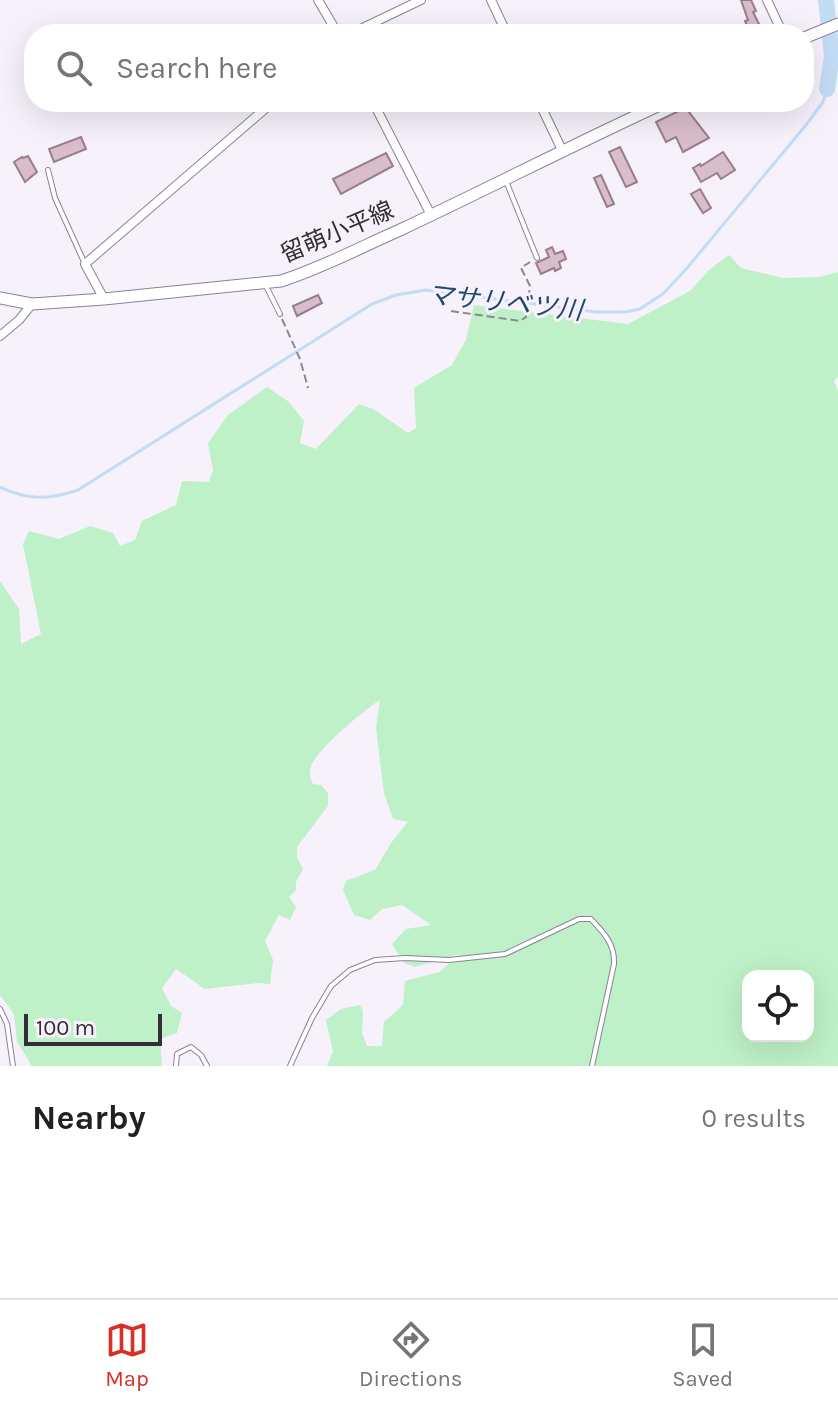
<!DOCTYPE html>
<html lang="en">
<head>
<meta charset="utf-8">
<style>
  body { margin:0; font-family:Karla,"Noto Sans JP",sans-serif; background:#f2f2f2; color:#202124 }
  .controls { position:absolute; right:24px; bottom:24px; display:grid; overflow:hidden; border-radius:16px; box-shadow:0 8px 32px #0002 }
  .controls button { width:72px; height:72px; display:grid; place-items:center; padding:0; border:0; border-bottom:2px solid #e0e0e0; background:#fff; color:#202124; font:40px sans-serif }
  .scale { position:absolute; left:24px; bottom:20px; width:138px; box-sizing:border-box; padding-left:8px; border:4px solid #322d37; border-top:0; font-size:22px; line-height:28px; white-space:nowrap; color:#322d37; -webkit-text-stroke:6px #f6f1fb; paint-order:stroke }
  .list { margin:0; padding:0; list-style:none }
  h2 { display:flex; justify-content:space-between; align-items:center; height:104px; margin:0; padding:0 32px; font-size:34px }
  h2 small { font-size:26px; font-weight:400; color:#757577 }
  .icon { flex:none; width:44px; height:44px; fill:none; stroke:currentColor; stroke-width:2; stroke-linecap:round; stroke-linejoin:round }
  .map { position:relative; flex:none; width:838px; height:1066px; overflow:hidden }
  .search { position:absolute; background:#fff; box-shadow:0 8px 32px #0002; left:24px; right:24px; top:24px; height:88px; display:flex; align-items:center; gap:20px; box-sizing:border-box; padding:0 28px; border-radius:32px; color:#757577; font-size:30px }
  .sheet { height:232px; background:#fff }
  nav { display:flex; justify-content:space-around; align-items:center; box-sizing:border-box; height:112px; border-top:2px solid #e0e0e0; background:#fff; font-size:22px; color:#757577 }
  nav a { display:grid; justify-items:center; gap:4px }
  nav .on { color:#d93025 }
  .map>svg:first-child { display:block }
</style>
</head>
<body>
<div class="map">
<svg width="838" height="1066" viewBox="0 0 838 1066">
  <rect width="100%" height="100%" fill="#f6f1fb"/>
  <path fill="#bef1c7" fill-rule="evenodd" d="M729,255L741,268L783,278L819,277L838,272V376L834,381L838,391V1066H327L333,1052L326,1020L341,1009L360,1005L363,1011L362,1032L367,1046H382L384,1022L403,1005L405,981L439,972L460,954L415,967L404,963L392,944L406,929L431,925L402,905L382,909L370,920L354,915L343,890L346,881L375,870L391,843L408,822L393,819L384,793L376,728L380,700C364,710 317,749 311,766C309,772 310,779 313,784L321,785L328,793V806L297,847V858L303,869L296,882V890L289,897L296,907L290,920L279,915L265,941L273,960L270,984L258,983L205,989L176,969L162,988L171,1006L182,1013L177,1033L160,1039L162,1066H31L28,1059L17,1042L14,1014L0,995V581L19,609L21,644L41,634L23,544L29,531L59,539L90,526L113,533L120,546L135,540L142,521L176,505L182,481L209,482L213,470L208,443L228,415L267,387L289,402L304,421L300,443L316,449L359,404L373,409L408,433L416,428L414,388L452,365L466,340L474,305L628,324L690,291L710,269ZM748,976H808V1036H748Z"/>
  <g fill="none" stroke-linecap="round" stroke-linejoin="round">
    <path stroke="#c3dcf6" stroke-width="3" d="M0,487C28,500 48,500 78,490L372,304L396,295L426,290L596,312H625L640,309L664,293L687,268L806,125L823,102L827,89"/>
    <path stroke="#c3dcf6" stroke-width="16" d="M826,0L832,56L827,89"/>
  </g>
  <g fill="#dabdcb" stroke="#987e8b" stroke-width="2">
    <path d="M741,0H751L756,11L753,12L764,34H751L745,21L748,20Z"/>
    <path d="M689,104L693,110L689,112L709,138L683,152L676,137L666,142L656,122L681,110Z"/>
    <path d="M81,137L86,149L54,162L49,149Z"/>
    <path d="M620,147L637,182L626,187L609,152Z"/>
    <path d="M723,152L735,170L721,179L717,173L701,182L693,168L700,164L701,166Z"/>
    <path d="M386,153L393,166L341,194L333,179Z"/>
    <path d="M28,156L37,172L25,182L14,162L22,157L23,158Z"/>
    <path d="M601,175L614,204L607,207L594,178Z"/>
    <path d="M700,189L711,208L703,213L691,194Z"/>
    <path d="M552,247L555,254L563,251L566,259L559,262L561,268L555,271L554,268L541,274L536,263L549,257L546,250Z"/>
    <path d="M318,295L322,303L297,316L293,306Z"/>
  </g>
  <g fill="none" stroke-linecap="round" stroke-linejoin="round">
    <defs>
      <g id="lane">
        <path d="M48,170L55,198L85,264"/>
        <path d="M506,181L537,258"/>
        <path d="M265,284L280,314"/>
        <path d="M0,1009L7,1024L13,1066"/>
        <path d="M176,1066L177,1054L191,1047L201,1055L207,1066"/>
        <path d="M290,1066L312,1018L331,986L350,970L375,960L405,958L449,960L505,954L579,919H591C604,933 615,944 614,964L592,1066"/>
      </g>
      <g id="street">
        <path d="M318,0L338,34"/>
        <path d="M491,0L507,34"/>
        <path d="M767,0L783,34"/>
        <path d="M350,34L421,0"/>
        <path d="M373,102L431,215"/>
        <path d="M539,102L562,150"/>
        <path d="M104,299L85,264L273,102"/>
        <path d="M0,336L19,320L32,304"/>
      </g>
      <g id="secondary">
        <path d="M804,38L838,24"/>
        <path d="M0,298L32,304L104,299L281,281C322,268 361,247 400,230C489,188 577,143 666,102"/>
      </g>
    </defs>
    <use href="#lane" stroke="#8c8097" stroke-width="6"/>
    <use href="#street" stroke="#8c8097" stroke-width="10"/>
    <use href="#secondary" stroke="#8c8097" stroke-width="13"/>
    <g stroke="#8c8791" stroke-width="2" stroke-dasharray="8 4" stroke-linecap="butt">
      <path d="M451,311L520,321L526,317L530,286L521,268L530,262"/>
      <path d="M282,319L300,359L308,388"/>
    </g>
    <use href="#lane" stroke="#fff" stroke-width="4"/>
    <use href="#street" stroke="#fff" stroke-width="8"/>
    <use href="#secondary" stroke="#fff" stroke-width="11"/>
  </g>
  <g text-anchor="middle" stroke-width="6" stroke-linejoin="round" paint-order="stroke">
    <g font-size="24" fill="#322d37" stroke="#f6f1fb">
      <text transform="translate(337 232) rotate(-23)" y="8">留萌小平線</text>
    </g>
    <g font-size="26" font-style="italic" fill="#1c4871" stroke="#f6f1fb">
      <text transform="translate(505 302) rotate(6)" y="9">マサリベツ川</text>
    </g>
  </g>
</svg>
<div class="controls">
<button><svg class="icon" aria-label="locate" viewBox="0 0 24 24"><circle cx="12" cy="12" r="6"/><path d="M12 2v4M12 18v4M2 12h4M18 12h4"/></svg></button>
</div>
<div class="scale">100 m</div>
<div class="search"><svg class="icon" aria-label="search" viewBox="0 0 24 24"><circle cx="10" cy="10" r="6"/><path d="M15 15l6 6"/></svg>Search here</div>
</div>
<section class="sheet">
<h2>Nearby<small>0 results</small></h2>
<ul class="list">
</ul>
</section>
<nav>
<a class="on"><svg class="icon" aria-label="map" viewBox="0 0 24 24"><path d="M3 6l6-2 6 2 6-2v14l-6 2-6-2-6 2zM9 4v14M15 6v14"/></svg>Map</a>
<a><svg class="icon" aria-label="directions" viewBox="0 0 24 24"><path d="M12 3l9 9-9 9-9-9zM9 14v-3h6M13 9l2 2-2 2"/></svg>Directions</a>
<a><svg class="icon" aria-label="saved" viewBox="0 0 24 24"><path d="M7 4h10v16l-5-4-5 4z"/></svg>Saved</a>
</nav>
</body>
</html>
